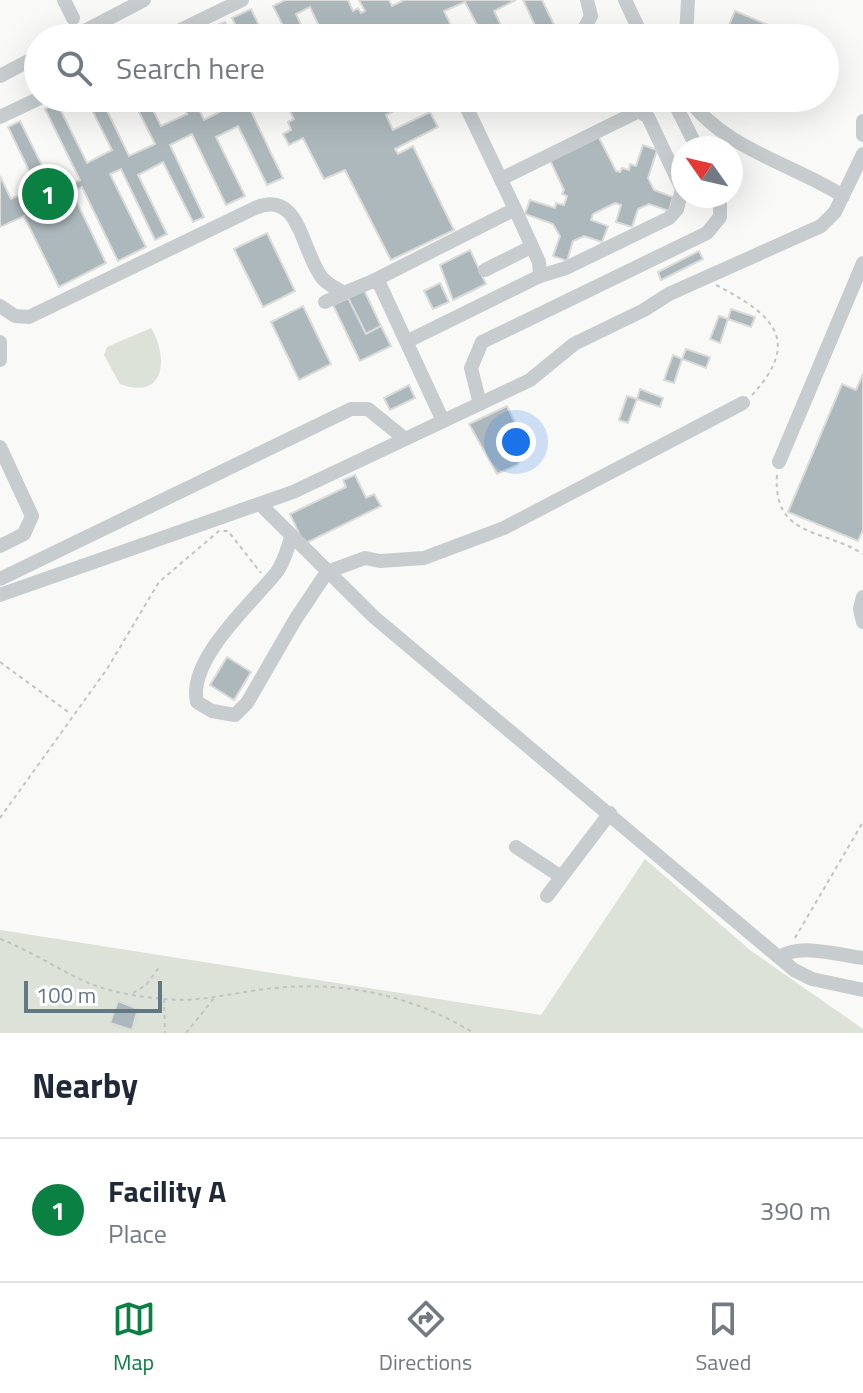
<!DOCTYPE html>
<html lang="en">
<head>
<meta charset="utf-8">
<style>
  body { margin:0; font-family:"Titillium Web",sans-serif; background:#f2f2f3; color:#1f2937 }
  .compass { position:absolute; left:671px; top:136px; width:72px; height:72px; border-radius:50%; background:#fff; box-shadow:0 8px 32px #0002; rotate:304deg }
  .scale { position:absolute; left:24px; bottom:20px; width:138px; box-sizing:border-box; padding-left:8px; border:4px solid #627984; border-top:0; font-size:22px; line-height:28px; white-space:nowrap; color:#627984; -webkit-text-stroke:6px #fff; paint-order:stroke }
  .you { position:absolute; left:516px; top:442px; width:28px; height:28px; margin:-20px; border:6px solid #fff; border-radius:50%; background:#1a73e8; box-shadow:0 0 0 12px #1a73e833 }
  .badge { display:grid; place-items:center; width:52px; height:52px; border-radius:50%; background:#0b8043; color:#fff; font-size:26px; font-weight:700 }
  .pin { position:absolute; translate:-50% -50%; border:4px solid #fff; box-shadow:0 2px 8px #0006 }
  .list { margin:0; padding:0; list-style:none }
  h2 { display:flex; justify-content:space-between; align-items:center; height:104px; margin:0; padding:0 32px; font-size:34px }
  h2 small { font-size:26px; font-weight:400; color:#747a83 }
  .list li { display:grid; grid-template-columns:52px 1fr auto; gap:24px; align-items:center; box-sizing:border-box; height:144px; padding:0 32px; border-top:2px solid #e0e1e3 }
  .list b { display:block; font-size:30px; white-space:nowrap }
  .list p { margin:0; font-size:26px; white-space:nowrap; color:#747a83 }
  .list em { font-size:26px; font-style:normal; color:#747a83 }
  .icon { flex:none; width:44px; height:44px; fill:none; stroke:currentColor; stroke-width:2; stroke-linecap:round; stroke-linejoin:round }
  .map { position:relative; flex:none; width:863px; height:1033px; overflow:hidden }
  .search { position:absolute; background:#fff; box-shadow:0 8px 32px #0002; left:24px; right:24px; top:24px; height:88px; display:flex; align-items:center; gap:20px; box-sizing:border-box; padding:0 28px; border-radius:44px; color:#747a83; font-size:30px }
  .sheet { height:248px; background:#fff }
  nav { display:flex; justify-content:space-around; align-items:center; box-sizing:border-box; height:112px; border-top:2px solid #e0e1e3; background:#fff; font-size:22px; color:#747a83 }
  nav a { display:grid; justify-items:center; gap:4px }
  nav .on { color:#0b8043 }
  .map>svg:first-child { display:block }
</style>
</head>
<body>
<div class="map">
<svg width="863" height="1033" viewBox="0 0 863 1033">
  <rect width="100%" height="100%" fill="#f9f9f7"/>
  <g fill="#dce2d7">
    <path d="M151,328C169,358 165,401 120,384L104,355L107,347Z"/>
    <path d="M645,859L750,950L863,1029V1033H0V930L541,1015Z"/>
  </g>
  <g fill="#adb8bc" stroke="#dbdbd9" stroke-width="2">
    <path d="M285,0H348L353,11L358,8L361,13L365,11L359,0H389L392,6L404,0H516L494,11L507,38H484L465,2L444,11L457,38H325L310,7L296,14L307,38H289L273,6Z"/>
    <path d="M523,0H542L560,37L541,38Z"/>
    <path d="M251,9L265,38H242L232,18Z"/>
    <path d="M735,11L773,27L768,38H734L725,34Z"/>
    <path d="M225,22L233,38H217L212,27Z"/>
    <path d="M86,98H101L129,156L155,144L132,98H147L161,126L187,114L179,98H194L204,120L229,107L225,98H267L249,107L283,178L267,185L238,126L216,137L245,196L226,205L192,134L170,145L204,217L193,222L163,162L138,175L167,234L155,240L121,169L110,174L146,247L118,261L82,187L72,192L106,263L59,287L24,216L0,227V176L11,199L37,187L8,127L20,121L55,192L80,180L45,109L57,103L87,163L112,150Z"/>
    <path d="M283,98H420L386,115L393,130L430,112L438,127L395,149L398,154L413,146L454,230L391,260L345,170L324,179L303,138L289,145L283,134L291,130L288,122L294,119Z"/>
    <path d="M597,134L616,171L620,172L622,168L629,170L630,164L636,166L643,145L657,150L648,178L654,190L673,197L669,211L649,204L638,209L632,227L616,222L621,205L615,203L593,214L591,220L608,226L602,242L584,236L573,241L567,261L553,256L560,236L553,224L525,214L530,200L555,208L556,203L564,205L567,196L562,194L564,190L549,158Z"/>
    <path d="M267,233L295,291L263,307L234,249Z"/>
    <path d="M470,250L486,284L453,300L440,265Z"/>
    <path d="M699,251L703,259L661,280L658,272Z"/>
    <path d="M440,283L449,302L433,309L424,291Z"/>
    <path d="M364,290L381,326L366,334L348,298Z"/>
    <path d="M348,298L366,334L381,326L391,346L360,361L333,305Z"/>
    <path d="M303,306L331,364L299,380L271,322Z"/>
    <path d="M731,309L755,317L751,327L728,319Z"/>
    <path d="M719,316L728,319L720,343L710,339Z"/>
    <path d="M686,349L710,357L706,368L682,359Z"/>
    <path d="M673,355L682,359L674,383L664,380Z"/>
    <path d="M863,374V530L858,541L788,512L842,384L856,390Z"/>
    <path d="M409,385L415,398L390,410L384,398Z"/>
    <path d="M640,389L663,398L660,407L637,399Z"/>
    <path d="M627,396L637,399L628,423L619,420Z"/>
    <path d="M507,406L528,450L517,465L497,474L469,424Z"/>
    <path d="M355,475L366,498L374,494L381,506L304,544L290,514L346,487L343,480Z"/>
    <path d="M227,657L251,672L234,700L210,685Z"/>
    <path d="M118,1001L138,1009L132,1030L110,1023Z"/>
  </g>
  <g fill="none" stroke-linecap="round" stroke-linejoin="round">
    <g stroke="#c0c4c5" stroke-width="2" stroke-dasharray="4 4" stroke-linecap="butt">
      <path d="M716,285C770,313 804,339 752,395"/>
      <path d="M777,475C773,538 822,528 863,554"/>
      <path d="M0,662L71,714"/>
      <path d="M0,818L107,669L159,582L219,531H228L261,573"/>
      <path d="M795,938L863,822"/>
      <path d="M0,939C29,950 54,967 82,980C107,992 138,997 165,999C201,1003 239,991 275,988C347,981 413,996 474,1033"/>
      <path d="M133,993L146,985L160,966"/>
      <path d="M164,999L165,1033"/>
      <path d="M186,1033L215,997"/>
    </g>
    <g stroke="#c7cccf" stroke-width="14">
      <path d="M64,0L73,18"/>
      <path d="M625,0L643,38"/>
      <path d="M71,38L144,0"/>
      <path d="M164,38L242,0"/>
      <path d="M579,38L591,16L587,0"/>
      <path d="M686,38L688,0"/>
      <path d="M0,76L38,56"/>
      <path d="M462,98L515,209"/>
      <path d="M672,98L697,148"/>
      <path d="M688,98C724,149 793,164 843,196"/>
      <path d="M0,117L40,98"/>
      <path d="M863,121V135"/>
      <path d="M501,179L639,111L648,117L682,189L677,209L669,218L566,268L540,276"/>
      <path d="M485,270L531,247"/>
      <path d="M373,281L515,209L539,262L540,276L408,341"/>
      <path d="M325,302L344,293"/>
      <path d="M0,306L15,316L29,317L255,208C301,188 301,253 323,279C329,285 337,289 344,293L373,281L380,285L443,421"/>
      <path d="M0,342V360"/>
      <path d="M480,404L471,368L482,342L707,233L720,217V196"/>
      <path d="M0,447L32,516L24,534L0,546"/>
      <path d="M779,462L863,263"/>
      <path d="M261,505L374,617L794,970L812,979L863,990"/>
      <path d="M291,538C287,549 284,563 276,573C252,603 187,660 197,702L212,711L235,715L247,703L295,620L327,572L365,558L380,561L424,558L504,528L743,403"/>
      <path d="M0,579L351,409H368L405,439"/>
      <path d="M0,595L293,492L530,380L574,344L644,310L669,294L821,226L835,212L863,154"/>
      <path d="M863,597L860,609L863,622"/>
      <path d="M516,847L560,876"/>
      <path d="M547,896L610,813"/>
      <path d="M780,957C801,943 839,955 863,958"/>
    </g>
  </g>
</svg>
<svg class="compass" viewBox="-18 -18 36 36"><path d="M0-13l5 13h-10z" fill="#e53935"/><path d="M0 13l5-13h-10z" fill="#747a83"/></svg>
<div class="scale">100 m</div>
<div class="you"></div>
<div class="pin badge" style="left:48px;top:194px">1</div>
<div class="search"><svg class="icon" aria-label="search" viewBox="0 0 24 24"><circle cx="10" cy="10" r="6"/><path d="M15 15l6 6"/></svg>Search here</div>
</div>
<section class="sheet">
<h2>Nearby<small></small></h2>
<ul class="list">
<li><span class="badge">1</span><div><b>Facility A</b><p>Place</p></div><em>390 m</em></li>
</ul>
</section>
<nav>
<a class="on"><svg class="icon" aria-label="map" viewBox="0 0 24 24"><path d="M3 6l6-2 6 2 6-2v14l-6 2-6-2-6 2zM9 4v14M15 6v14"/></svg>Map</a>
<a><svg class="icon" aria-label="directions" viewBox="0 0 24 24"><path d="M12 3l9 9-9 9-9-9zM9 14v-3h6M13 9l2 2-2 2"/></svg>Directions</a>
<a><svg class="icon" aria-label="saved" viewBox="0 0 24 24"><path d="M7 4h10v16l-5-4-5 4z"/></svg>Saved</a>
</nav>
</body>
</html>
